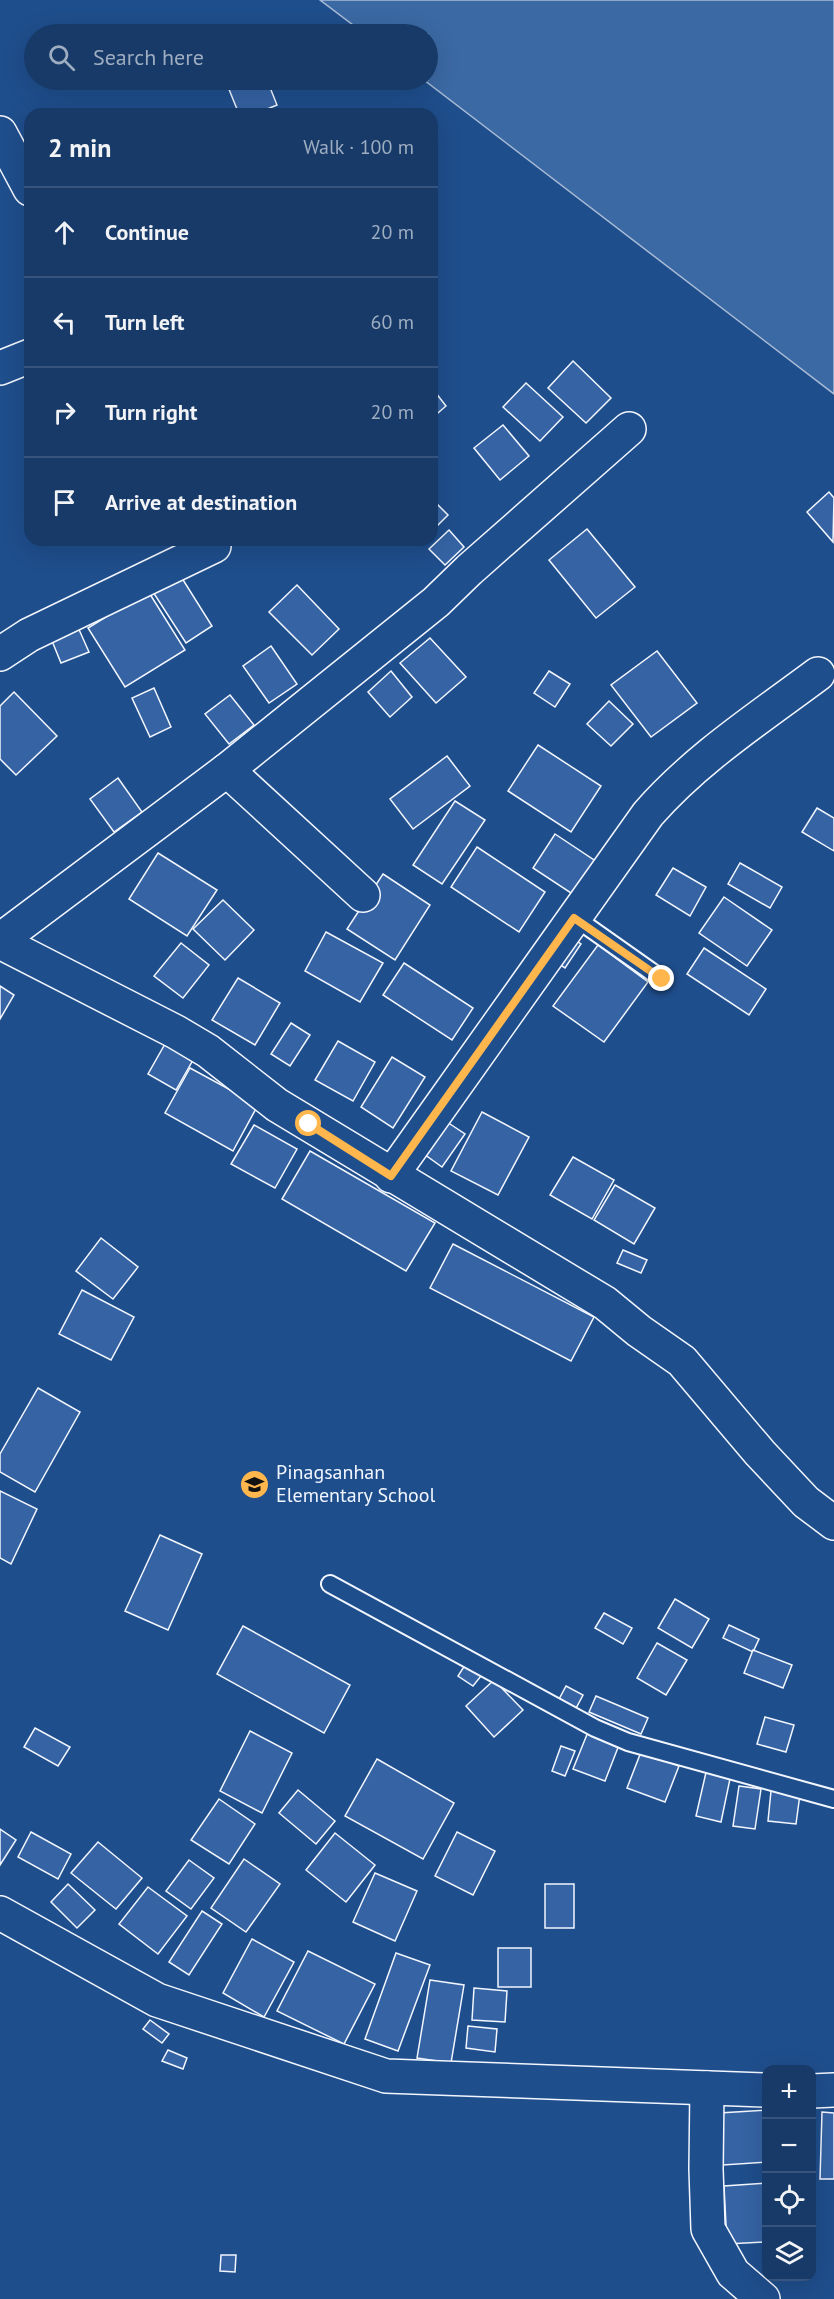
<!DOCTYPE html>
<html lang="en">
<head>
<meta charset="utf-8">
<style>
  body { margin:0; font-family:"PT Sans",sans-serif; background:#244571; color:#f1f3f6 }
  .controls { position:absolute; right:18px; bottom:18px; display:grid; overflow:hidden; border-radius:12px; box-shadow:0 6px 24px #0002 }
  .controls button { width:54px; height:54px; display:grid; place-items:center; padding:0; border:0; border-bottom:2px solid #36547d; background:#173a69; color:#f1f3f6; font:30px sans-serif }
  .stop { position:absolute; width:18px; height:18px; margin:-14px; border:4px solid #ffb74d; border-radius:50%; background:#fff }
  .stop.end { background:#ffb74d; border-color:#fff; box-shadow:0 2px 6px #0008 }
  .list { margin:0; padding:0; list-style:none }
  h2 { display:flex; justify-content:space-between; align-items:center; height:78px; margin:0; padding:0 24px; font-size:26px }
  h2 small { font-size:20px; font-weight:400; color:#9eadc0 }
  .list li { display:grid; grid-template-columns:39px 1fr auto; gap:18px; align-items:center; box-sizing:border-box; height:90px; padding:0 24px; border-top:2px solid #36547d }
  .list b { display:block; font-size:22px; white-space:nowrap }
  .list em { font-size:20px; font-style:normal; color:#9eadc0 }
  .icon { flex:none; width:33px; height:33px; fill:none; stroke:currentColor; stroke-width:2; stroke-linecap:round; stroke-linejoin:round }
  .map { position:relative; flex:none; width:834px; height:2299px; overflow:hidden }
  .search { position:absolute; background:#173a69; box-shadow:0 6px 24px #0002; left:24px; top:24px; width:414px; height:66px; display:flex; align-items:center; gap:15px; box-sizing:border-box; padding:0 21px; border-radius:33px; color:#9eadc0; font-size:22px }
  .panel { position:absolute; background:#173a69; box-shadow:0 6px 24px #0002; left:24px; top:108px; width:414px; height:438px; border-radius:18px }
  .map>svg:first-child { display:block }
</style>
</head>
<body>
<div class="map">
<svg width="834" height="2299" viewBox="0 0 834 2299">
  <rect width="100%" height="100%" fill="#1f4e8c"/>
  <path fill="#3b69a3" stroke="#a8bbd7" stroke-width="1.5" d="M320,0H834V394L424,80H428V34H365Z"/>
  <g fill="#3563a3" stroke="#f2f6ff" stroke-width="1.5">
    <path d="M232,80H267L277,105L255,114H239L226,82Z"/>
    <path d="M573,361L611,398L586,423L548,388Z"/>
    <path d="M526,383L563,417L540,441L503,407Z"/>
    <path d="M432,388L446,406L432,418Z"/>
    <path d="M503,425L529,456L500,480L474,448Z"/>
    <path d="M829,492L834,498L833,542L807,512Z"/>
    <path d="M432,499L448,515L432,531Z"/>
    <path d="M587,529L635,587L596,618L549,560Z"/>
    <path d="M449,530L464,547L445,565L429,549Z"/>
    <path d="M180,575L212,626L186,643L153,592Z"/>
    <path d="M297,585L339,629L312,655L269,612Z"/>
    <path d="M148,591L185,650L125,687L88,628Z"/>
    <path d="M77,625L89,652L61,663L50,636Z"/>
    <path d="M430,638L466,677L436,703L400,663Z"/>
    <path d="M271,646L297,684L269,703L243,666Z"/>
    <path d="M657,651L697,703L651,737L611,685Z"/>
    <path d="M391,671L412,697L390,717L368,692Z"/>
    <path d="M549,671L570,684L555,707L534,693Z"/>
    <path d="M154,688L171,727L150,737L132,698Z"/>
    <path d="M14,692L57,736L16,775L0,759V706Z"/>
    <path d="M230,695L254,725L229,744L205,714Z"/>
    <path d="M609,701L633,724L611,746L587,724Z"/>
    <path d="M538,745L601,786L571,832L508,791Z"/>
    <path d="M447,756L470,786L413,829L390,799Z"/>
    <path d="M118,778L142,812L114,832L90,799Z"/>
    <path d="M455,801L485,820L442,884L413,865Z"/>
    <path d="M817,808L834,818V851L802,832Z"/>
    <path d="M555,834L597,862L574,895L533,868Z"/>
    <path d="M477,847L545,892L519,932L451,887Z"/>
    <path d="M158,853L217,890L187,936L129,899Z"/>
    <path d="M740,863L782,887L770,908L728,884Z"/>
    <path d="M673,868L706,887L690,916L656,895Z"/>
    <path d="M383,874L430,905L395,960L347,929Z"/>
    <path d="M724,897L772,930L747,966L699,933Z"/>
    <path d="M223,900L254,930L225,960L193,929Z"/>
    <path d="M326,932L383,963L360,1002L305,971Z"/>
    <path d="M567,934L581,944L565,968L551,959Z"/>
    <path d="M181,943L209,965L183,998L154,976Z"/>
    <path d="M598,945L648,982L604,1042L553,1006Z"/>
    <path d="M704,948L766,989L749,1015L687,974Z"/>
    <path d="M404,963L473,1008L452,1040L383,995Z"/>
    <path d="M238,978L280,1003L255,1045L212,1020Z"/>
    <path d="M0,986L14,995L0,1019Z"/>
    <path d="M291,1023L310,1035L290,1066L271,1054Z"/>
    <path d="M338,1041L375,1062L353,1101L315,1080Z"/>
    <path d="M165,1044L193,1060L176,1090L148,1074Z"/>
    <path d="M392,1057L425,1077L393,1128L361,1107Z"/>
    <path d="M190,1068L258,1105L233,1151L165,1113Z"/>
    <path d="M482,1112L529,1137L498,1195L451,1171Z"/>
    <path d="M447,1122L465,1134L442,1167L424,1154Z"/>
    <path d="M254,1125L297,1149L275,1188L231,1164Z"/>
    <path d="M310,1151L435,1223L406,1271L282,1199Z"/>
    <path d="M573,1157L614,1180L592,1219L550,1195Z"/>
    <path d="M615,1185L655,1208L634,1244L594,1220Z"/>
    <path d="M101,1238L138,1267L113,1299L76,1271Z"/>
    <path d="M453,1244L594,1317L571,1361L430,1288Z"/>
    <path d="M623,1250L647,1260L641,1273L617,1263Z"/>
    <path d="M82,1290L134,1317L111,1360L59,1334Z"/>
    <path d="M38,1388L80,1412L35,1492L0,1472V1454Z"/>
    <path d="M0,1491L37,1509L11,1564L0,1558Z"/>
    <path d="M160,1535L202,1554L168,1630L125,1611Z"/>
    <path d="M675,1599L709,1619L692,1648L658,1628Z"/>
    <path d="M604,1613L632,1628L623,1644L595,1628Z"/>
    <path d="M729,1625L759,1639L753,1652L723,1638Z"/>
    <path d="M243,1626L350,1685L324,1733L217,1674Z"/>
    <path d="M657,1643L687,1660L666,1695L637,1678Z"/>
    <path d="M753,1650L792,1665L783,1688L744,1673Z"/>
    <path d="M465,1665L481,1676L473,1686L458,1676Z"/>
    <path d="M494,1680L523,1710L494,1737L466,1706Z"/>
    <path d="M566,1686L583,1695L574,1712L557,1703Z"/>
    <path d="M596,1696L648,1718L641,1734L589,1712Z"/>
    <path d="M765,1717L794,1725L786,1752L757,1744Z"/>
    <path d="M35,1728L70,1747L58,1766L24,1747Z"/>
    <path d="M250,1731L292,1753L262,1813L220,1791Z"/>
    <path d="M588,1732L619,1745L605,1781L573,1769Z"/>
    <path d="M561,1746L575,1751L565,1776L552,1771Z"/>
    <path d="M641,1752L679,1766L665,1802L627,1788Z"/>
    <path d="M377,1759L454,1803L423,1859L345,1816Z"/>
    <path d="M707,1768L731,1774L721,1822L696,1816Z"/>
    <path d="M739,1786L761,1789L755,1829L733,1826Z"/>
    <path d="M298,1790L335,1821L316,1844L279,1813Z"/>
    <path d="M771,1791L800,1794L796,1824L768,1821Z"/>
    <path d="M219,1799L255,1824L229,1864L191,1840Z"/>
    <path d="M0,1829L16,1840L0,1865Z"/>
    <path d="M31,1832L71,1854L58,1879L18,1857Z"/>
    <path d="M457,1832L495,1851L473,1895L435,1876Z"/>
    <path d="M335,1833L375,1865L346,1902L306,1870Z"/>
    <path d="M98,1842L142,1878L116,1909L71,1873Z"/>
    <path d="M244,1859L280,1884L246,1932L211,1908Z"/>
    <path d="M189,1860L214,1878L191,1909L166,1891Z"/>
    <path d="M375,1873L417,1891L395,1941L353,1922Z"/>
    <path d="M68,1884L95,1910L77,1928L51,1902Z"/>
    <rect x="545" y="1884" width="29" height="44"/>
    <path d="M148,1887L187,1916L158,1954L119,1924Z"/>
    <path d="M202,1911L222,1924L189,1975L169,1962Z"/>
    <path d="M252,1939L294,1962L264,2017L223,1993Z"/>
    <rect x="498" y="1948" width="33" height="39"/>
    <path d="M308,1951L375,1984L344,2044L277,2011Z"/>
    <path d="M396,1953L430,1965L398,2051L365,2039Z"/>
    <path d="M430,1980L464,1985L451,2063L417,2058Z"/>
    <path d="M474,1988L507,1991L505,2022L472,2020Z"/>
    <path d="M150,2020L169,2034L162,2043L143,2029Z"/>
    <path d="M468,2026L497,2029L495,2052L466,2048Z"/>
    <path d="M168,2050L187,2058L183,2069L162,2061Z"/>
    <path d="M766,2110V2162L723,2165L719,2113Z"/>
    <path d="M822,2112L834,2113V2179H820Z"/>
    <path d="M766,2183V2242L727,2244L724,2186Z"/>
    <path d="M221,2255H236L235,2272L220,2271Z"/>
  </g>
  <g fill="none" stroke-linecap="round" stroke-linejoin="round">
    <defs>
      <g id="service">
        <path d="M574,917L662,979"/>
        <path d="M330,1584L595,1728L628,1742L834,1799"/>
      </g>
      <g id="minor">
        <path d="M0,133L30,189"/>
        <path d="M0,368L30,356"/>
        <path d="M0,654L29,635L214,546L211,540"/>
        <path d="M227,770L363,895"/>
        <path d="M0,940L227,770L436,602L469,570L629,429"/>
        <path d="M0,942L176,1032L208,1051L277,1105L605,1303L639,1331L682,1361L760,1453L806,1502L834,1523"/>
        <path d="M391,1176L648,814C696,759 759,718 818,674"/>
        <path d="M0,1913L157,2000L386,2076L766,2090"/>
        <path d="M707,2088L706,2169L708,2229L733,2273L763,2299"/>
        <path d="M812,2091L834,2090"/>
      </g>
    </defs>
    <use href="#service" stroke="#f2f6ff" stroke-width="20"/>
    <use href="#minor" stroke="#f2f6ff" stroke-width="36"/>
    <use href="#service" stroke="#1f4e8c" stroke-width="16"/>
    <use href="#minor" stroke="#1f4e8c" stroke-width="33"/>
  </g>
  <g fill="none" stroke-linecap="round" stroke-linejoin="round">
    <path stroke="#ffb74d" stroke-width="8" d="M309,1124L391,1176L574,918L662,979"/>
  </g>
  <defs>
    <symbol id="school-disc" viewBox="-11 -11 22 22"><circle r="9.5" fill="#ffb74d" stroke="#1f4e8c"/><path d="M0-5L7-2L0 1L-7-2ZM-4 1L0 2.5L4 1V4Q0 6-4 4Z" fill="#111"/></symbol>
  </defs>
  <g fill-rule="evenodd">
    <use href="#school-disc" x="238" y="1468" width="33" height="33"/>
  </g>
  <g text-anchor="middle" stroke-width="4.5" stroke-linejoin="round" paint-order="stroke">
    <g font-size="20" fill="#f2f6ff" stroke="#1f4e8c" text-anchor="start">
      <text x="276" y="1479">Pinagsanhan<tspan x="276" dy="23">Elementary School</tspan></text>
    </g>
  </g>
</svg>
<div class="controls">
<button>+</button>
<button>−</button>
<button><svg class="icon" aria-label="locate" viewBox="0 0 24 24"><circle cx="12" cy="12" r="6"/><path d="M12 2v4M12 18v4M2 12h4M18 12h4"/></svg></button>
<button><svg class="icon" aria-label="layers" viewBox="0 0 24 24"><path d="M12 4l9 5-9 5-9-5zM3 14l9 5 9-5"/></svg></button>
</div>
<div class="stop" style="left:309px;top:1124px"></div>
<div class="stop end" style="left:662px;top:979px"></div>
<div class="search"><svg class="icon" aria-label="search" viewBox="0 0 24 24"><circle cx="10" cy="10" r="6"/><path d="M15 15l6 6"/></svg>Search here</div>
<section class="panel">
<h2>2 min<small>Walk · 100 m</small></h2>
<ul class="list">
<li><svg class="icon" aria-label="ahead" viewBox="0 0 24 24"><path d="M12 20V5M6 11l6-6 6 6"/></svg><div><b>Continue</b></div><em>20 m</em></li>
<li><svg class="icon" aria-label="left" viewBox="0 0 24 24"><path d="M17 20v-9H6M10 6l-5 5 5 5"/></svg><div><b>Turn left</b></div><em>60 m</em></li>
<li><svg class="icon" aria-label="right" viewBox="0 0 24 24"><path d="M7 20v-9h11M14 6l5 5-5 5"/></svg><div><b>Turn right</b></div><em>20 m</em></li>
<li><svg class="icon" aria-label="arrive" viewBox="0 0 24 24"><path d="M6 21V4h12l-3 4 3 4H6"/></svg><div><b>Arrive at destination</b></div></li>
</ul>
</section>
</div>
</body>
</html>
